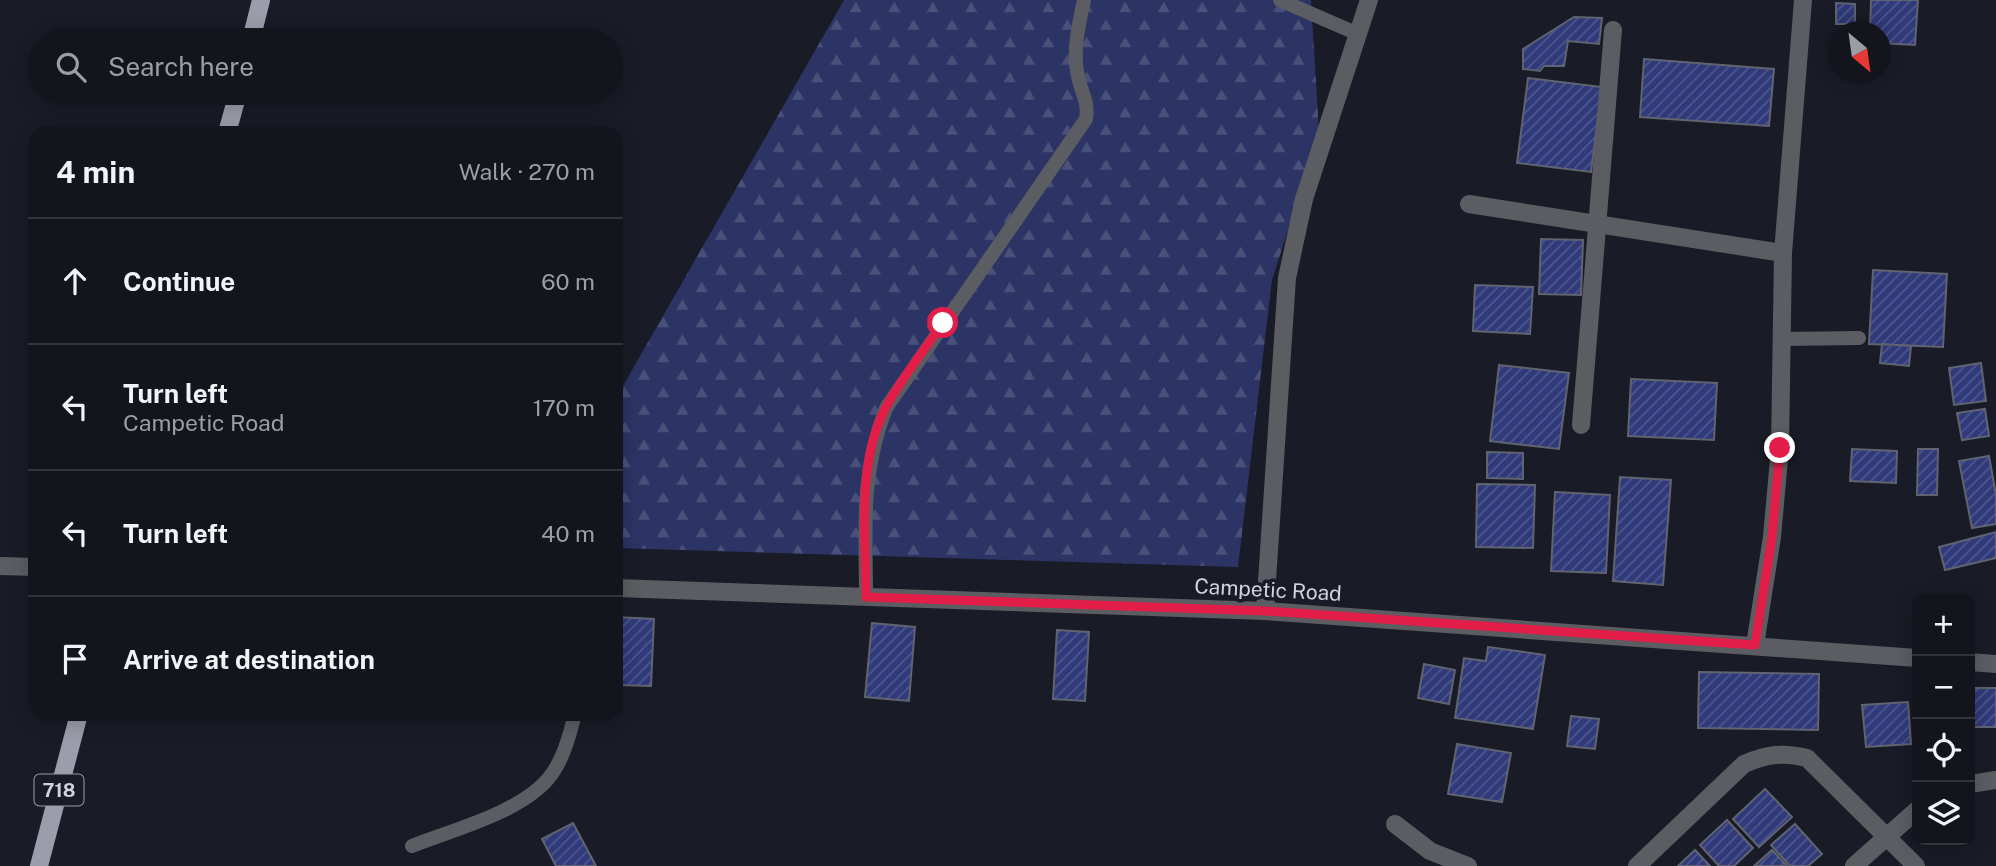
<!DOCTYPE html>
<html lang="en">
<head>
<meta charset="utf-8">
<style>
  body { margin:0; font-family:"Public Sans",sans-serif; background:#202129; color:#f1f3f6 }
  .controls { position:absolute; right:21px; bottom:21px; display:grid; overflow:hidden; border-radius:14px; box-shadow:0 4px 18px #0003 }
  .controls button { width:63px; height:63px; display:grid; place-items:center; padding:0; border:0; border-bottom:2px solid #32333b; background:#13141c; color:#f1f3f6; font:35px sans-serif }
  .compass { position:absolute; left:1828px; top:21px; width:63px; height:63px; border-radius:50%; background:#13141c; box-shadow:0 4px 18px #0003; rotate:151deg }
  .stop { position:absolute; width:21px; height:21px; margin:-16px; border:5px solid #e11d48; border-radius:50%; background:#fff }
  .stop.end { background:#e11d48; border-color:#fff; box-shadow:0 2px 7px #0008 }
  .list { margin:0; padding:0; list-style:none }
  h2 { display:flex; justify-content:space-between; align-items:center; height:91px; margin:0; padding:0 28px; font-size:30px }
  h2 small { font-size:23px; font-weight:400; color:#9d9ea3 }
  .list li { display:grid; grid-template-columns:46px 1fr auto; gap:21px; align-items:center; box-sizing:border-box; height:126px; padding:0 28px; border-top:2px solid #32333b }
  .list b { display:block; font-size:26px; white-space:nowrap }
  .list p { margin:0; font-size:23px; white-space:nowrap; color:#9d9ea3 }
  .list em { font-size:23px; font-style:normal; color:#9d9ea3 }
  .icon { flex:none; width:38px; height:38px; fill:none; stroke:currentColor; stroke-width:2; stroke-linecap:round; stroke-linejoin:round }
  .map { position:relative; flex:none; width:1996px; height:866px; overflow:hidden }
  .search { position:absolute; background:#13141c; box-shadow:0 4px 18px #0003; left:28px; top:28px; width:595px; height:77px; display:flex; align-items:center; gap:18px; box-sizing:border-box; padding:0 24px; border-radius:38px; color:#9d9ea3; font-size:26px }
  .panel { position:absolute; background:#13141c; box-shadow:0 4px 18px #0003; left:28px; top:126px; width:595px; height:595px; border-radius:21px }
  .map>svg:first-child { display:block }
</style>
</head>
<body>
<div class="map">
<svg width="1996" height="866" viewBox="0 0 1996 866">
  <defs>
    <pattern id="forest-firs" width="22" height="20" patternUnits="userSpaceOnUse" patternTransform="scale(1.75)"><rect width="22" height="20" fill="#2b3464"/><path d="M5 1l3.5 6h-7zM16 11l3.5 6h-7z" fill="#49507a"/></pattern>
    <pattern id="building-hatch" width="6" height="6" patternUnits="userSpaceOnUse" patternTransform="scale(1.75)"><rect width="6" height="6" fill="#303a7a"/><path d="M-1 1l2-2M0 6l6-6M5 7l2-2" fill="none" stroke="#4d568c"/></pattern>
  </defs>
  <rect width="100%" height="100%" fill="#191b26"/>
  <path fill="url(#forest-firs)" d="M844,0H1311L1319,132L1272,280L1238,567L616,548V398Z"/>
  <g fill="url(#building-hatch)" stroke="#606370" stroke-width="2">
    <path d="M1871,0H1918L1915,45L1881,43V32H1870Z"/>
    <path d="M1836,3L1855,4V24H1836Z"/>
    <path d="M1574,17L1602,18L1599,44L1568,41L1564,66H1544L1540,71L1523,69V49Z"/>
    <path d="M1644,59L1774,69L1769,126L1640,117Z"/>
    <path d="M1528,78L1602,87L1591,172L1517,163Z"/>
    <path d="M1541,239L1583,240L1581,295L1539,294Z"/>
    <path d="M1873,270L1947,274L1943,347L1869,344Z"/>
    <path d="M1475,285L1533,287L1530,334L1473,331Z"/>
    <path d="M1882,344L1911,346L1909,366L1880,363Z"/>
    <path d="M1981,363L1986,401L1954,405L1949,368Z"/>
    <path d="M1499,365L1569,373L1559,449L1490,441Z"/>
    <path d="M1631,379L1717,383L1714,440L1628,436Z"/>
    <path d="M1985,409L1989,436L1962,440L1957,413Z"/>
    <path d="M1852,449L1897,451L1896,483L1850,481Z"/>
    <path d="M1918,449H1938L1937,495H1917Z"/>
    <path d="M1487,452L1523,453V479L1487,478Z"/>
    <path d="M1989,456L1996,495V524L1972,528L1959,461Z"/>
    <path d="M1620,477L1671,480L1663,585L1613,581Z"/>
    <path d="M1477,484L1535,485L1533,548L1476,547Z"/>
    <path d="M1555,492L1610,495L1606,573L1551,571Z"/>
    <path d="M1996,532V558L1945,570L1939,547Z"/>
    <path d="M616,617L654,619L651,686L616,685Z"/>
    <path d="M872,623L915,627L909,701L865,697Z"/>
    <path d="M1057,630L1089,632L1085,701L1053,699Z"/>
    <path d="M1488,647L1545,655L1533,729L1455,718L1464,658L1486,661Z"/>
    <path d="M1424,664L1455,670L1449,704L1418,698Z"/>
    <path d="M1699,672L1819,674L1818,730L1698,728Z"/>
    <rect x="1970" y="688" width="26" height="39"/>
    <path d="M1908,702L1911,744L1866,747L1862,705Z"/>
    <path d="M1571,716L1599,719L1595,749L1567,746Z"/>
    <path d="M1457,744L1511,753L1502,802L1448,794Z"/>
    <path d="M1765,789L1792,817L1759,847L1733,819Z"/>
    <path d="M1727,820L1753,848L1734,866H1719L1700,845Z"/>
    <path d="M573,823L596,866H556L542,839Z"/>
    <path d="M1795,824L1822,854L1808,866H1790L1771,845Z"/>
    <path d="M1695,850L1710,866H1678Z"/>
    <path d="M1772,850L1787,866H1754Z"/>
  </g>
  <g fill="none" stroke-linecap="round" stroke-linejoin="round">
    <g stroke="#5b5d62" stroke-width="14">
      <path d="M1280,0L1358,34"/>
      <path d="M1783,339L1859,338"/>
      <path d="M866,597C866,526 860,476 886,408L1086,119C1089,102 1081,92 1078,76C1072,53 1079,23 1084,0"/>
      <path d="M412,846C452,830 519,813 548,779C563,761 569,737 575,714"/>
    </g>
    <g stroke="#5b5d62" stroke-width="18">
      <path d="M1469,204L1783,253"/>
      <path d="M1581,425L1613,30"/>
      <path d="M1265,611L1287,278L1304,199L1369,0"/>
      <path d="M1755,645L1772,537L1780,448L1783,253L1803,0"/>
      <path d="M1970,784L1996,780"/>
      <path d="M1395,824L1430,851L1468,866"/>
      <path d="M1637,866L1744,764C1767,754 1783,752 1807,758L1916,866"/>
      <path d="M1854,866L1917,810"/>
    </g>
    <g stroke="#5b5d62" stroke-width="18">
      <path d="M0,566L35,567"/>
      <path d="M616,588L1265,611L1917,658"/>
      <path d="M1970,662L1996,664"/>
    </g>
    <g stroke="#9b9eaa" stroke-width="18">
      <path d="M251,40L261,0"/>
      <path d="M227,133L238,93"/>
      <path d="M39,866L79,714"/>
    </g>
  </g>
  <g fill="none" stroke-linecap="round" stroke-linejoin="round">
    <path stroke="#e11d48" stroke-width="9" d="M943,323C924,350 902,378 886,407C856,464 866,535 866,597L1265,611L1755,645L1772,537L1780,448"/>
  </g>
  <g text-anchor="middle" stroke-width="7" stroke-linejoin="round" paint-order="stroke">
    <rect fill="#191b26" stroke="#9a9ca4" stroke-width="2" x="34.5" y="774.5" width="49" height="31" rx="5"/>
    <g font-size="19" font-weight="bold" fill="#d1d3da">
      <text x="59" y="797">718</text>
    </g>
    <g font-size="21" fill="#d1d3da" stroke="#191b26">
      <text transform="translate(1268 590) rotate(3)" y="7">Campetic Road</text>
    </g>
  </g>
</svg>
<div class="controls">
<button>+</button>
<button>−</button>
<button><svg class="icon" aria-label="locate" viewBox="0 0 24 24"><circle cx="12" cy="12" r="6"/><path d="M12 2v4M12 18v4M2 12h4M18 12h4"/></svg></button>
<button><svg class="icon" aria-label="layers" viewBox="0 0 24 24"><path d="M12 4l9 5-9 5-9-5zM3 14l9 5 9-5"/></svg></button>
</div>
<svg class="compass" viewBox="-18 -18 36 36"><path d="M0-13l5 13h-10z" fill="#e53935"/><path d="M0 13l5-13h-10z" fill="#9d9ea3"/></svg>
<div class="stop" style="left:943px;top:323px"></div>
<div class="stop end" style="left:1780px;top:448px"></div>
<div class="search"><svg class="icon" aria-label="search" viewBox="0 0 24 24"><circle cx="10" cy="10" r="6"/><path d="M15 15l6 6"/></svg>Search here</div>
<section class="panel">
<h2>4 min<small>Walk · 270 m</small></h2>
<ul class="list">
<li><svg class="icon" aria-label="ahead" viewBox="0 0 24 24"><path d="M12 20V5M6 11l6-6 6 6"/></svg><div><b>Continue</b></div><em>60 m</em></li>
<li><svg class="icon" aria-label="left" viewBox="0 0 24 24"><path d="M17 20v-9H6M10 6l-5 5 5 5"/></svg><div><b>Turn left</b><p>Campetic Road</p></div><em>170 m</em></li>
<li><svg class="icon" aria-label="left" viewBox="0 0 24 24"><path d="M17 20v-9H6M10 6l-5 5 5 5"/></svg><div><b>Turn left</b></div><em>40 m</em></li>
<li><svg class="icon" aria-label="arrive" viewBox="0 0 24 24"><path d="M6 21V4h12l-3 4 3 4H6"/></svg><div><b>Arrive at destination</b></div></li>
</ul>
</section>
</div>
</body>
</html>
